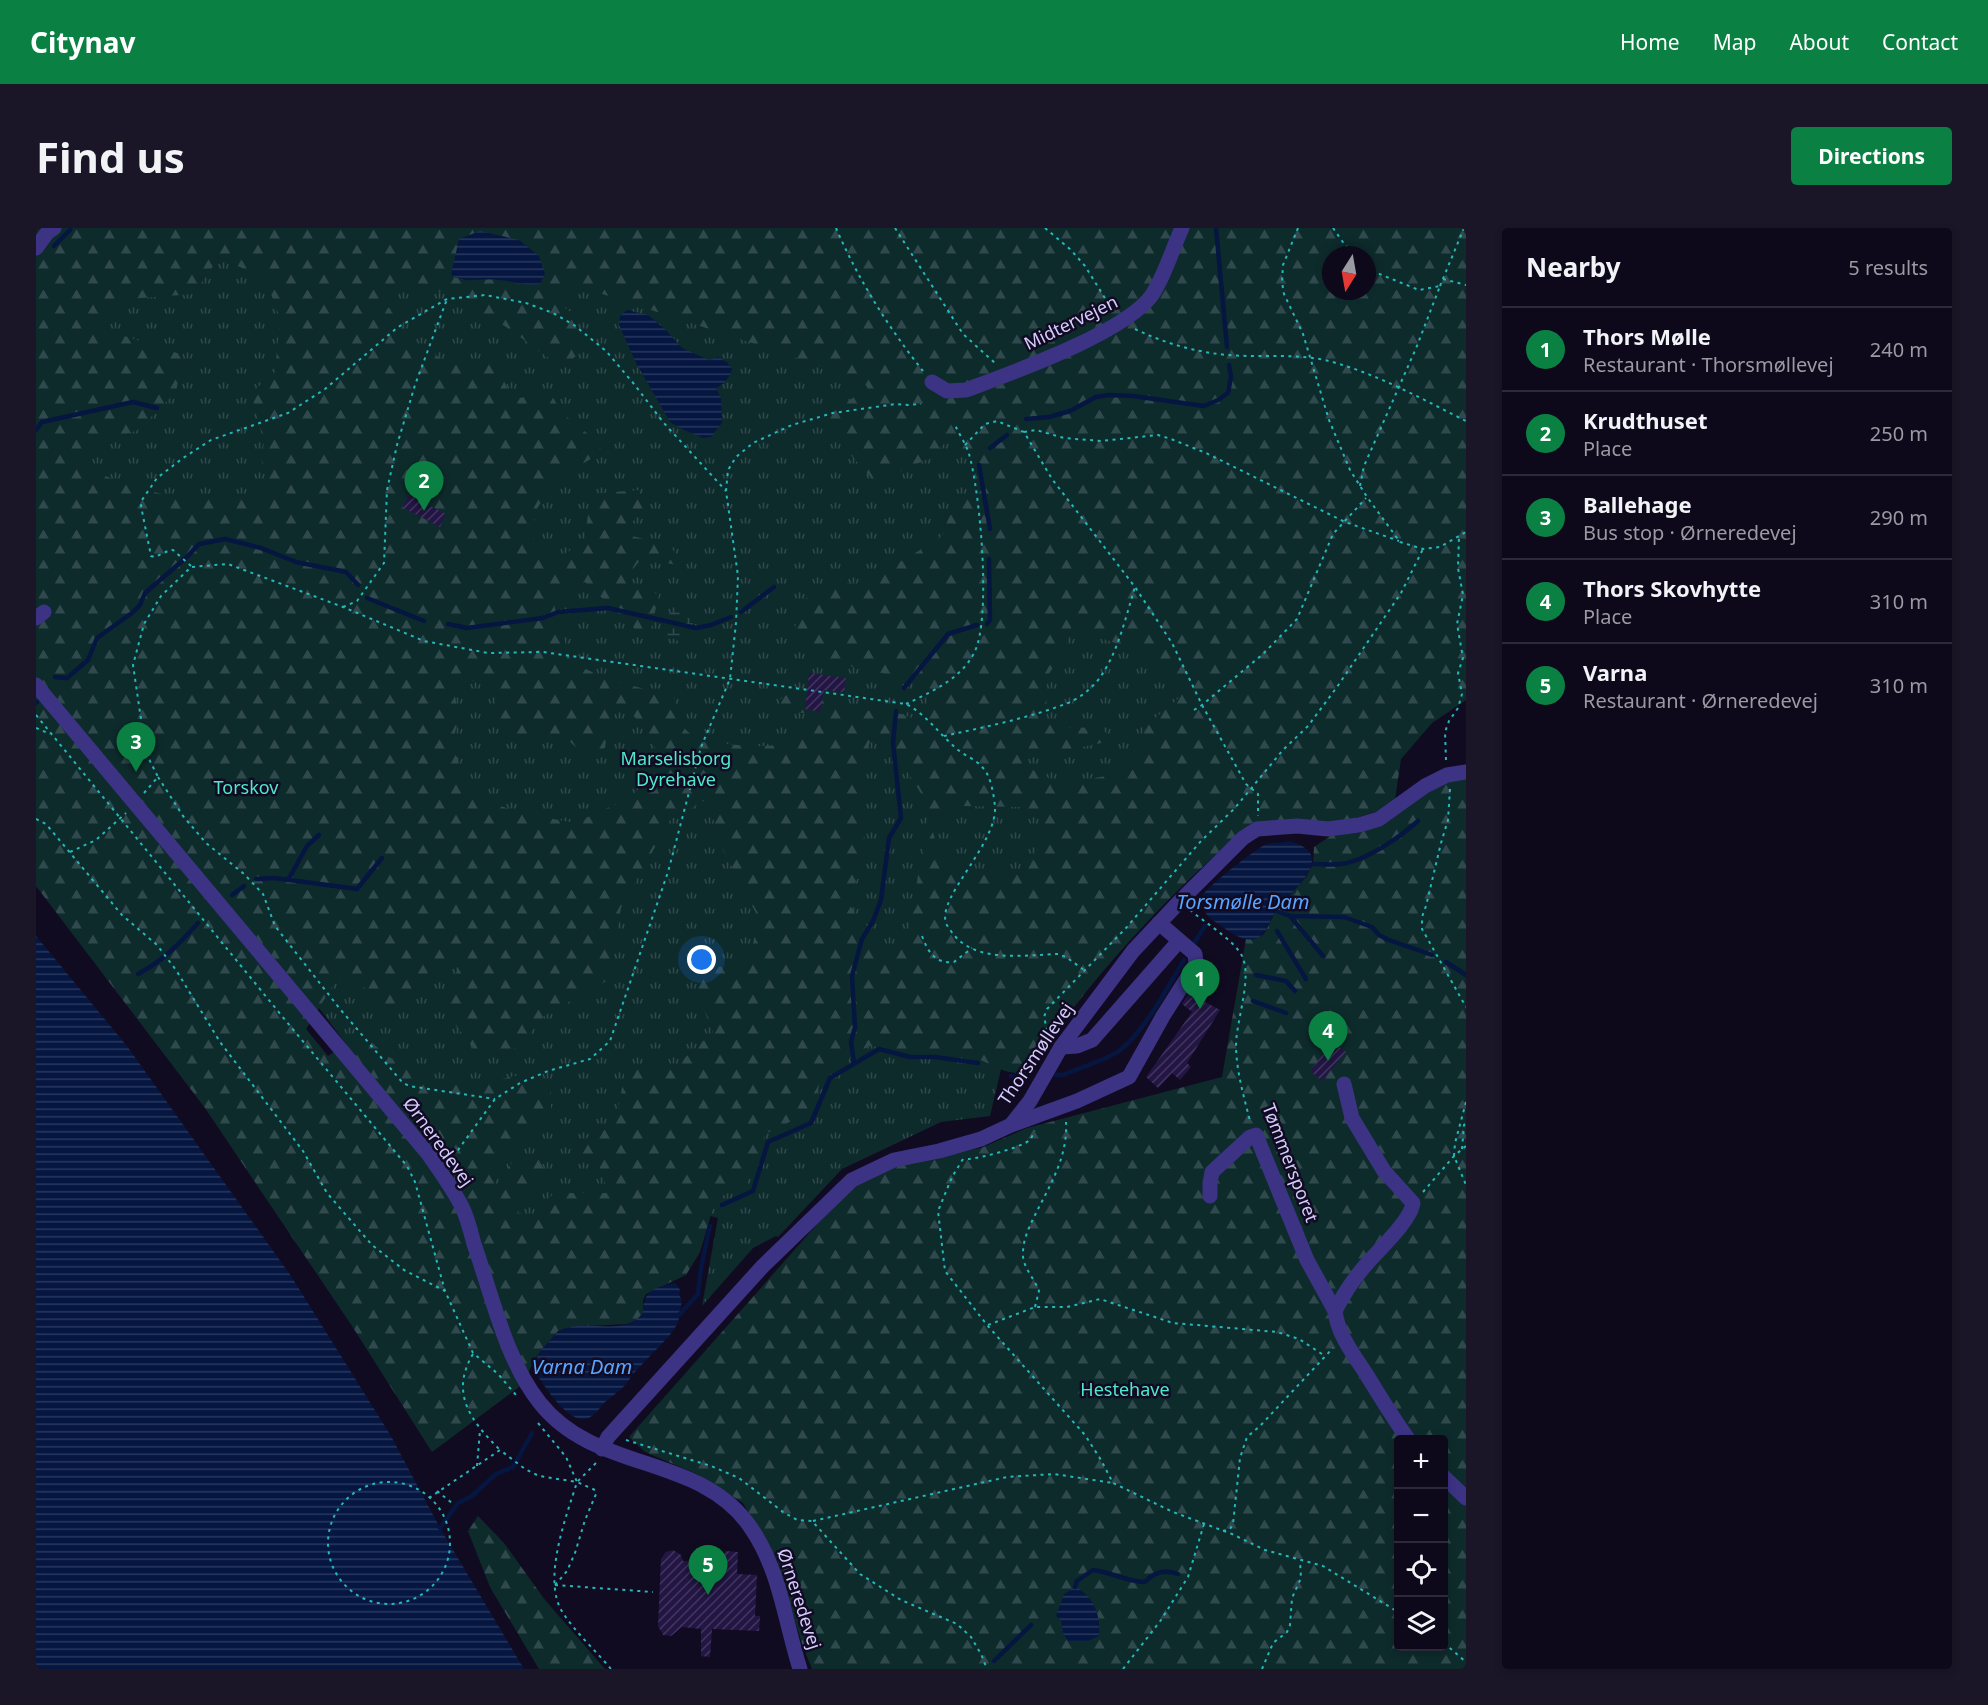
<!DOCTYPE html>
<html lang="en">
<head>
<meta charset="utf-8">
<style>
  body { margin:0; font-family:"Noto Sans",sans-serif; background:#1b1627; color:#f1f3f6 }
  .controls { position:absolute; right:18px; bottom:18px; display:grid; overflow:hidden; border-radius:6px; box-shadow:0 3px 9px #0003 }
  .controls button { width:54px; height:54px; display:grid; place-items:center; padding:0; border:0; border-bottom:2px solid #2d2939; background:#0d081a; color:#f1f3f6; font:30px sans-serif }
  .compass { position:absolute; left:1286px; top:18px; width:54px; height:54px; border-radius:50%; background:#0d081a; box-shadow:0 3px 9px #0003; rotate:191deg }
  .you { position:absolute; left:666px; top:732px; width:21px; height:21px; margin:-15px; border:4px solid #fff; border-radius:50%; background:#1a73e8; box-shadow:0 0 0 9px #1a73e833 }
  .badge { display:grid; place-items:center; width:39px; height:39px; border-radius:50%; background:#0b8043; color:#fff; font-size:20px; font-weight:700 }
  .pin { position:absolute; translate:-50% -50px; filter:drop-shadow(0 2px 3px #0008) }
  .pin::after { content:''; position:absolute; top:32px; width:21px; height:18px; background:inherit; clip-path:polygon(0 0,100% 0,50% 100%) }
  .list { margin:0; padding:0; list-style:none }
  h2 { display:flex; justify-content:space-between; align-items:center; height:78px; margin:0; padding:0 24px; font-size:26px }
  h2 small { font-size:20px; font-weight:400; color:#9a9aa2 }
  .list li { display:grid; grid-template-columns:39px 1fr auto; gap:18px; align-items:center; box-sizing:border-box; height:84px; padding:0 24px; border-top:2px solid #2d2939 }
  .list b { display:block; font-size:22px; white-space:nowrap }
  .list p { margin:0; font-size:20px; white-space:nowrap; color:#9a9aa2 }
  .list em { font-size:20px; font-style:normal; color:#9a9aa2 }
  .icon { flex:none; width:33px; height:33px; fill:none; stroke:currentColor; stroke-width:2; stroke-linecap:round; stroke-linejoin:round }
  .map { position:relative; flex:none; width:1430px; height:1441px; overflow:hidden; border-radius:6px }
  header { display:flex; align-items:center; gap:36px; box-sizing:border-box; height:84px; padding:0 30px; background:#0b8043; color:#fff }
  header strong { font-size:28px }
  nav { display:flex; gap:33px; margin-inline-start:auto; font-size:21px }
  .intro { display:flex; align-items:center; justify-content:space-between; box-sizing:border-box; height:144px; padding:0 36px }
  h1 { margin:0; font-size:42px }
  .button { padding:15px 27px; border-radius:6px; background:#0b8043; color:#fff; font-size:21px; font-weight:700 }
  main { display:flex; gap:36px; padding:0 36px }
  aside { flex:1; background:#0d081a; border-radius:6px; box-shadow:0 3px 9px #0003 }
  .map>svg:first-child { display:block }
</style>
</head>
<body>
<header>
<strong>Citynav</strong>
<nav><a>Home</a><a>Map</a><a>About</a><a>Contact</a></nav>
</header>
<div class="intro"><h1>Find us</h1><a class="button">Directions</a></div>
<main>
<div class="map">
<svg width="1430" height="1441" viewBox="0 0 1430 1441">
  <defs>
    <pattern id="grass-tufts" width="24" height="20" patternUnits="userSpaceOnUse" patternTransform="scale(1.5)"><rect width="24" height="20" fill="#0e2b2c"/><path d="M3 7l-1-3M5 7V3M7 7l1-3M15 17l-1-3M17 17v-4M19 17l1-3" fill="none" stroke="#30494c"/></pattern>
    <pattern id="forest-firs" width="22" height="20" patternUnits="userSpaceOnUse" patternTransform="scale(1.5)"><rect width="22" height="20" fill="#0e2b2c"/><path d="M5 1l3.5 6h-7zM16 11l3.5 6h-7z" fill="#30494c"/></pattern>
    <pattern id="wetland-marsh" width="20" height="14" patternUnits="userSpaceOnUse" patternTransform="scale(1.5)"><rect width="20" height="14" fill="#0e2b2c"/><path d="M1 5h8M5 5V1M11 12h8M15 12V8" fill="none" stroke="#30494c"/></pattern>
    <pattern id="water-rules" width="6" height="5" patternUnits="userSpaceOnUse" patternTransform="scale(1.5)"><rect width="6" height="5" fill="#051641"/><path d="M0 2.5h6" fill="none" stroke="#29375e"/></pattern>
    <pattern id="building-hatch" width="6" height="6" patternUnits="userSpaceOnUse" patternTransform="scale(1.5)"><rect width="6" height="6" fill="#231644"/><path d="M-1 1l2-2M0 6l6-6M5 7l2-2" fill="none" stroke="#423760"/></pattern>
  </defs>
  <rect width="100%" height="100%" fill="#110b22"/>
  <path fill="url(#grass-tufts)" d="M438,0L1283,203L969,824L954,888L905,894L806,941L742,1009L740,1008L717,1020L666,1078L682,990L665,985L514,1030L310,816L149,601L0,134L34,23Z"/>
  <g fill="url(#forest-firs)" fill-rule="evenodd">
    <path d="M0,0H1430V472L1396,495L1365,531L1358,578L1300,596L1216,595C1131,666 1050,755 989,847L969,843L938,829L833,818L786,849L774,884L729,906L710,958L680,970L664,1024L650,1047L610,1066L607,1072V1085L602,1091L591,1096L533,1099L522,1103L499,1130L487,1156L396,1224L316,1098L169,880L0,658ZM444,3L482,12L504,56C489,58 477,54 462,52C444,49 433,57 416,48ZM1295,27H1331V63H1295ZM183,30L229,50L244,90L239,144L215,165L228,215L225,230L234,267L148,272L89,256L40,236L59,217L102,202L140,164L147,127L67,101L81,72L157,66ZM536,56L825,151L834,163L799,178L786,195L839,254L894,230L910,214L926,221L952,260L918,274L906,308L873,329L819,356L805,355L764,373L757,411L785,432L855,447L894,450L891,479L876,490L843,478L813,491L800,472L754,465L743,472L744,477L751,483L776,486L774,496C767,502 759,508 751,513C730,524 687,514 663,514L649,501L637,468L573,452L535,434L516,370L549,354L601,403L614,405L623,367L589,351L605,331L642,337L640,325L631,316L587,306L608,279L603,262L555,266L548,314L523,329L498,320V286L518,252L567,224L558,211L526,185L516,168H497L476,171L460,135L407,132L375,110L338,60L409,64L472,100L526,140L547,122L539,87L523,76L530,61ZM1036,398C1061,411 1089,416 1114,429C1125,434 1135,444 1144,451L1143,470L1111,497L1097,534L1082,546L1029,555L1016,552L989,537L992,521L1027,523L1075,513L1066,499L1035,500L1010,494L1011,449L1029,421ZM423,445L460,465V499L481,510L527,507L548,527L569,520L572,498L584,477C609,496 617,507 625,539L593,570L539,595L490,586L435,569L416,516L423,489L417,458ZM835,511L869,540L893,578L871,717L837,716L811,672L833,627L821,581L829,527ZM671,571L687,622L722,689L713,738L669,739L660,762L677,804L642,836L589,842L580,895L566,899L542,917L544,927L563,940L573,965H518L497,988L482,985L486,971L508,941L503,932L476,934L461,959L455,935L486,905L515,887V864L483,847L457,853L394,851L351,828L334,813L310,816L292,828L270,801L301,751L329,760L351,792L373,778L388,747L429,729L407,768L416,793L441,824L482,820L508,788L572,752L585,680L634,592ZM927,578L984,579L1003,585L1006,614L991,638L959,650L919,639L903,627L897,604L900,588Z"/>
    <path d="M1419,551H1430V1441H776L766,1416L741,1332L707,1275L663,1247L609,1224L593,1209L800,975L832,949L865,935L945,920L991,900L1186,849L1210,711L1224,709L1228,706L1240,683L1270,649L1277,636L1278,619L1296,607L1323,605L1340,598L1402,558ZM1362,1212H1408V1418H1362Z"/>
    <path d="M442,1288L468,1315L509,1372L569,1441H503L454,1359L432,1303Z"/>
  </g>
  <path fill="url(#wetland-marsh)" d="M641,379L657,389V406L645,414L627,407L630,389Z"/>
  <g fill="url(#water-rules)">
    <path d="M444,3L483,12L503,28L509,46L504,56C489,58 477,53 462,52C444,49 433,57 415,47L423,11Z"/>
    <path d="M591,82L612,87L630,102L646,120L673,132L682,129L691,134L696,141C693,150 689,156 680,160L685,170L686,195L675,209L667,210L646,201L634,194L599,133L583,97L584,88Z"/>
    <path d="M1253,613C1305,627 1255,662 1240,683C1232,695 1229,715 1210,711C1199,709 1187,699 1178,693C1173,689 1161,678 1164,671C1168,661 1220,620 1231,616C1238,614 1246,615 1253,613Z"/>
    <path d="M0,708L91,818L255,1048L355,1208L404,1300L488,1441H0Z"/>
    <path d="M640,1055L644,1062L643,1067L646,1072L642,1095L634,1107L596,1147C590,1159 579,1166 569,1174C564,1179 559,1188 552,1190C532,1198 508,1156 498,1143C499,1130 502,1124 512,1115C517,1110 520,1104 525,1102C551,1090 587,1110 607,1085C607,1062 619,1059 640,1055Z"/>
    <path d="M1039,1359C1058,1368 1065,1387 1063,1408L1052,1413H1032L1027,1405L1025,1392L1020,1388L1028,1366Z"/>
  </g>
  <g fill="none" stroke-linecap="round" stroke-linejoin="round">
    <g stroke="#051641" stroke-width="4.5">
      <path d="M1180,0L1191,119"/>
      <path d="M18,18L34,2"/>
      <path d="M990,191L1013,189L1034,183L1060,169L1073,167L1097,168L1168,178L1182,172L1192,165L1195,149L1193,137"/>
      <path d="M0,202L6,194L97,174L121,180"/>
      <path d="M954,220L971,207"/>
      <path d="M943,237L954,301"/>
      <path d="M331,370L388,393"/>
      <path d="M705,384L738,359"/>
      <path d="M412,396L431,400L507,390L522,384L572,380L660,400L675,397L695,389"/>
      <path d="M951,396L954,392L953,331"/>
      <path d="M19,449L31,450L52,432L61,410L96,385L104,377L109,365L152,328L163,316L189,311L225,320L260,334L310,344L322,357"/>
      <path d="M868,460L912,406L941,397"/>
      <path d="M0,475L1,474"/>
      <path d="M1277,636C1286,636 1296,637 1305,636C1330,633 1364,609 1382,593"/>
      <path d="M220,651L239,650L321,661L346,630"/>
      <path d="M252,652L271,618L283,607"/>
      <path d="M196,667L208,658"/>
      <path d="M1240,683L1254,688L1308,689L1336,699L1343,707L1353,712L1396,727"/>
      <path d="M1254,688L1287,728"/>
      <path d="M1241,703L1270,751"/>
      <path d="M1157,717L1169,698"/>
      <path d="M1410,734L1430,747"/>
      <path d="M102,746C128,732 142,717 162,695"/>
      <path d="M1220,747L1250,753L1259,763"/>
      <path d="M1217,773L1250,785"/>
      <path d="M818,835L815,814L819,799L816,748L826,711L837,693L845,672L853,610L865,590L857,515L860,483"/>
      <path d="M1020,847H1027C1043,840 1070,832 1083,823C1108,804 1132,759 1148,732"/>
      <path d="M975,848L986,849"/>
      <path d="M686,977L717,963L732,914L775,895L794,850L843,821L874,829H899L942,835"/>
      <path d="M643,1087L662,1066L665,1040L674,998"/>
      <path d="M404,1300L422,1275L436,1268L460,1246L477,1239L496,1205"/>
      <path d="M1039,1359L1041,1353L1057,1342C1075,1344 1092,1354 1109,1354C1118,1344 1129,1341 1142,1346"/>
      <path d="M958,1433L995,1397"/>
    </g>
  </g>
  <g fill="url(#building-hatch)">
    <path d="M373,267L410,286L404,299L366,279Z"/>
    <path d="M773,445L810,450L808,464L788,462L784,484L769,481Z"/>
    <path d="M1159,755L1174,764L1169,774L1184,782L1151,835L1155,839L1144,852L1136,845L1122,860L1110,849L1156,784L1146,776Z"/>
    <path d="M1297,814L1310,824L1286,853L1274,843Z"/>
    <path d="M637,1322L645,1327L647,1333L688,1334L689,1323L702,1324L701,1346L721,1347L719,1388H724L723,1403L676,1401L674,1429L665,1428V1401L646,1399L635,1408L627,1407L622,1398L625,1331L630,1324Z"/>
  </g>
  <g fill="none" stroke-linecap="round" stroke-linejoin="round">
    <g stroke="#24b8bb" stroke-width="2" stroke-dasharray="3 4.5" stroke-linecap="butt">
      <path d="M800,0C822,51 852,99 887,143"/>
      <path d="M859,0L927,106L960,136"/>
      <path d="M1009,0L1035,22L1049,38L1077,83"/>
      <path d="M1262,0L1247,37L1246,54L1248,66L1267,106L1293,192L1314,242L1331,269L1364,314L1387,321L1404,319L1430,304"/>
      <path d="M1297,0L1311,20L1319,27"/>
      <path d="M1407,51L1430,57"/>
      <path d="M1404,58L1428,0"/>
      <path d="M1099,101C1128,115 1159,124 1191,127C1228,130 1264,124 1300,135C1345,148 1388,172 1430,193"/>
      <path d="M988,204L1000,202L1028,210L1065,213L1122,207L1135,211L1170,225L1309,294L1363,313"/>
      <path d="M929,217L949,196L961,193L988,204L1016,251L1099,359L1136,415L1166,477L1210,556L1222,566V588"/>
      <path d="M1324,258L1328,238L1381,118L1404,58L1383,62L1341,45L1331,37"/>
      <path d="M155,338L137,322H134L119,329L115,328L105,278L106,272L121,250L147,230L175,212L252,185L289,161L362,99L411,71L449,67L490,75L517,85L538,97L570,123L598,156L627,194L690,263"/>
      <path d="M307,379L321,373L348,335L351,262L361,217L379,157L411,71"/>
      <path d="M870,476C895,464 925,451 938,425C956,392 944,263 933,226C930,216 923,206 919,197"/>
      <path d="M1158,482L1166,477L1227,426L1261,391L1297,306L1330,270"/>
      <path d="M0,487L250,793L371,938L379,954L409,1063L437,1125L462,1146L480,1167"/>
      <path d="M0,500L14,506"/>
      <path d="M908,508C949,499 993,490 1032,475C1046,469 1059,458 1067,445C1083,420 1090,388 1099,359"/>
      <path d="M1410,532L1409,504L1413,493L1422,480L1426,466L1422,445L1427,430L1421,396L1427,367L1422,340L1423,309"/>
      <path d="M122,549L147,588L170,615L208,646L227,666L239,698L304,781L366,854L373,858L459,871"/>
      <path d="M1414,561L1412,592L1405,615L1390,678L1386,689V701L1430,779"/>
      <path d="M108,565L122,549L110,525L97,437L108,396L125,368L155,339L192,336L307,379L388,413L452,425L507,424L870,476C891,487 903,506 921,521C929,528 941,532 947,540C955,548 958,568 959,579C961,616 901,669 910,695C911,698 913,700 915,703C937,736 988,727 1022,726L1030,729L1048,742"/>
      <path d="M0,591L10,596L86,687L121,717L140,742L184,814L267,923L291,965L336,1017L368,1042L409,1063"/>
      <path d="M34,624L60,612L90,585"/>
      <path d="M1154,682C1168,694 1198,712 1206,728C1217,750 1199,796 1200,820C1201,846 1208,869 1214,893"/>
      <path d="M886,708C892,724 899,736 918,734L936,720"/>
      <path d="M1013,810L1008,789L1011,781L1090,700L1165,613L1198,581L1247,522L1272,498L1301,459L1365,365L1387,321"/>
      <path d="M1430,874L1419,915L1418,928L1430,957"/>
      <path d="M1426,921L1428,897L1430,895"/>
      <path d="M407,925L422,922L459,871L484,855L512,843L554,831L574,813L632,644L665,519L694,451L700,395L702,348L690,263L692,242L700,229L717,215L756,197L797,185L860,176L872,177L885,176"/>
      <path d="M927,931L916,949L902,983L909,1043L951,1097L1049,1207L1065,1232L1077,1255L1137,1284L1196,1306L1229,1322L1287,1338L1362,1384"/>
      <path d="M932,931C945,930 984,920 994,912C995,911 998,904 999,903"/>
      <path d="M1387,964L1418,928L1430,918"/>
      <path d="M999,1079L1003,1063C999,1051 986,1039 987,1025C987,1010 995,995 1002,981C1016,954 1032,926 1030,894"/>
      <path d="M952,1097L999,1079H1031L1064,1071L1137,1095L1241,1104L1263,1111L1289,1128"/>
      <path d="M437,1126C413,1166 436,1194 464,1222"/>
      <path d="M502,1195L530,1229L541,1254C531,1287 505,1352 527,1385C540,1405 560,1423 575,1441"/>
      <path d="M590,1212L675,1238L703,1250L747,1284L761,1292L776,1293L824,1346L865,1372L921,1396L935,1409L945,1426L951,1441"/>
      <path d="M441,1238L444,1202"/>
      <circle cx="353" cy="1315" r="61"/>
      <path d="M401,1263L416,1275"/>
      <path d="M393,1270L464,1222L489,1241L503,1248L541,1254L560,1235"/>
      <path d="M777,1293L971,1249L1018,1246L1077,1255"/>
      <path d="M1187,1303L1194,1301L1197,1296L1204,1230L1211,1209L1224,1198L1297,1120"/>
      <path d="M519,1357L531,1343L539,1325L549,1292L560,1266L559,1262L541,1254"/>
      <path d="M519,1357L617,1364"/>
      <path d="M1408,1415L1430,1434"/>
      <path d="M1087,1441L1125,1392L1152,1349L1168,1296"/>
      <path d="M1226,1441L1237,1415L1251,1404L1254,1397L1256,1370L1265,1350L1264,1333"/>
    </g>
    <g stroke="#3c3384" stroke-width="15">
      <path d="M0,20L11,5L18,0"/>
      <path d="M896,154L911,163L930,162C975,145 1089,105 1116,67C1129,47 1136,22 1146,0"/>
      <path d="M0,390L8,384"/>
      <path d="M0,457L393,927C405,945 418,962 427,981C432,992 435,1005 438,1016C456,1067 470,1133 504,1175C560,1246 665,1225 715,1300C744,1342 749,1394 764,1441"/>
      <path d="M1025,819L1041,818L1056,812L1143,713"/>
      <path d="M975,897L1041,873L1093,849L1127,788L1160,736L1159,726L1123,695"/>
      <path d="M1174,968V955L1176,944L1214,909L1220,907L1271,1032L1299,1083C1302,1108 1319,1128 1332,1149C1345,1170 1358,1192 1373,1212"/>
      <path d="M1299,1083C1307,1067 1317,1052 1328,1039C1340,1024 1375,993 1377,975L1348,943L1316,890L1308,856"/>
      <path d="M566,1221L572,1209L726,1039L816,952L858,932L903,923L945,911L975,897L994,873L1025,819L1097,723L1144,673L1207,610L1221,601L1261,598L1292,601L1323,597L1343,591L1389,558L1411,547L1430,544"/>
      <path d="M1408,1249L1430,1270"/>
    </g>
  </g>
  <g text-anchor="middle" stroke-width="5" stroke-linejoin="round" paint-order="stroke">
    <g font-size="18" fill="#d6ccff" stroke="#110b22">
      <text transform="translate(1035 95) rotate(-26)" y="6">Midtervejen</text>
      <text transform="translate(1000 826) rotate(-56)" y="6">Thorsmøllevej</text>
      <text transform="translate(402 914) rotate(54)" y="6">Ørneredevej</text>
      <text transform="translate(1254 935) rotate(69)" y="6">Tømmersporet</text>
      <text transform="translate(763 1371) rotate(72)" y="6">Ørneredevej</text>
    </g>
    <g font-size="18" fill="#4fe8ce" stroke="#110b22">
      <text x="640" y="537">Marselisborg<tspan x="640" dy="21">Dyrehave</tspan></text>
      <text x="210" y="566">Torskov</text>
      <text x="1089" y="1168">Hestehave</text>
    </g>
    <g font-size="20" font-style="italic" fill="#5aa5ff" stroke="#110b22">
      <text x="1207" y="681">Torsmølle Dam</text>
      <text x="546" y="1146">Varna Dam</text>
    </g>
  </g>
</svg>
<div class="controls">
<button>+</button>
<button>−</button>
<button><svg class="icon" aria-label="locate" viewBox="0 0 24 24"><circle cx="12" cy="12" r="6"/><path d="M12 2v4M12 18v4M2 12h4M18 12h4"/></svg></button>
<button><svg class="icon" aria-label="layers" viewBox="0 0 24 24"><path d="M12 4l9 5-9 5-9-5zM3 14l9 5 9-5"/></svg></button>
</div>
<svg class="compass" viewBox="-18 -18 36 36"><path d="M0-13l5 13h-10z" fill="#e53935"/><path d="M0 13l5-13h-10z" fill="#9a9aa2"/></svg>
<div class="you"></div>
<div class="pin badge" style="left:1164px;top:781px">1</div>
<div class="pin badge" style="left:388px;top:283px">2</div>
<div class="pin badge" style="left:100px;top:544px">3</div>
<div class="pin badge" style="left:1292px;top:833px">4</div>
<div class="pin badge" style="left:672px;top:1367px">5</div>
</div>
<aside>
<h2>Nearby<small>5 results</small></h2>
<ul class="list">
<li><span class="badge">1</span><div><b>Thors Mølle</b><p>Restaurant · Thorsmøllevej</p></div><em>240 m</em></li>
<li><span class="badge">2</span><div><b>Krudthuset</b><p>Place</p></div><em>250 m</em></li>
<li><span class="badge">3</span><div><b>Ballehage</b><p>Bus stop · Ørneredevej</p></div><em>290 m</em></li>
<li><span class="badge">4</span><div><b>Thors Skovhytte</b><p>Place</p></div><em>310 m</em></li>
<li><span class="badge">5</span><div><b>Varna</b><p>Restaurant · Ørneredevej</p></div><em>310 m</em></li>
</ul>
</aside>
</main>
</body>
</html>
